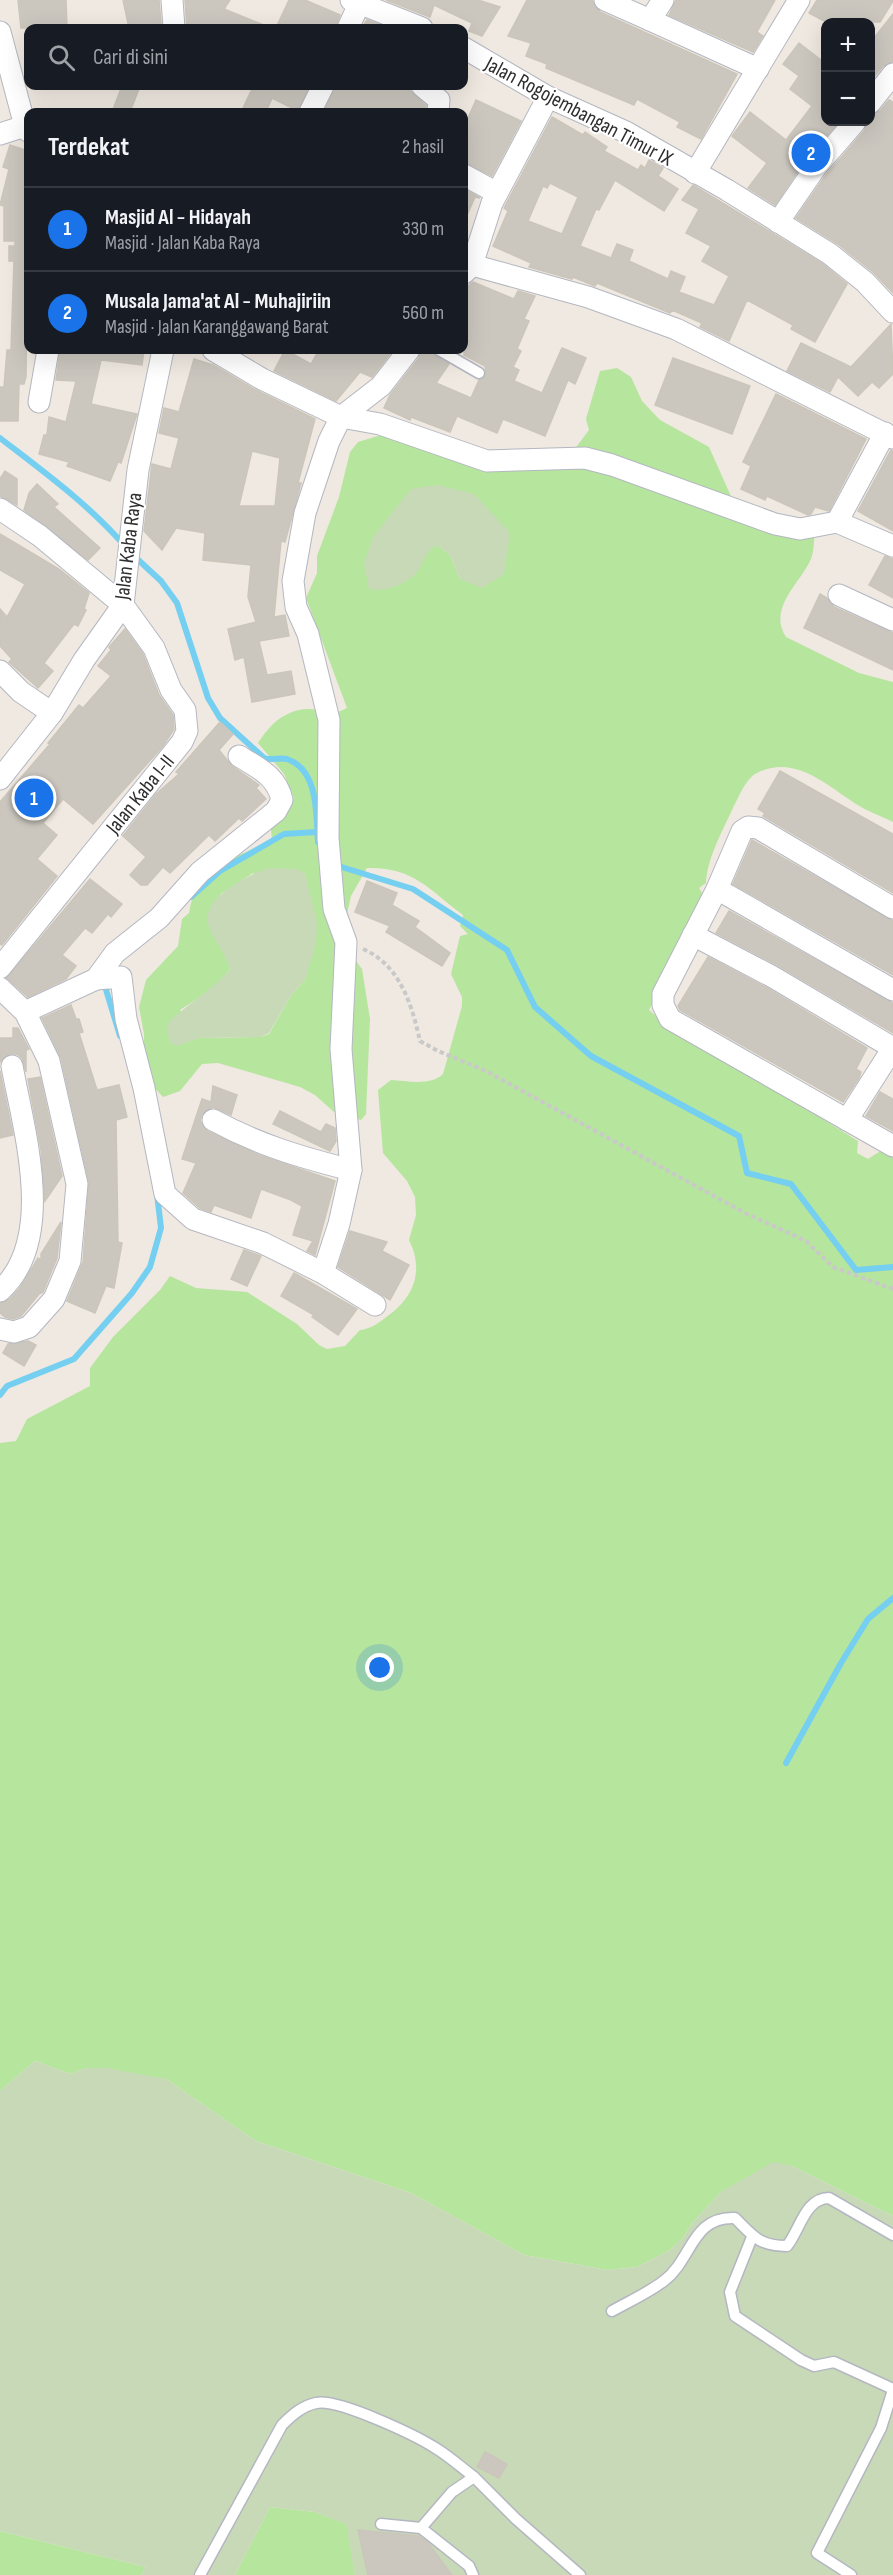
<!DOCTYPE html>
<html lang="id">
<head>
<meta charset="utf-8">
<style>
  body { margin:0; font-family:"Sofia Sans Condensed",sans-serif; background:#20242c; color:#f1f3f6 }
  .controls { position:absolute; right:18px; top:18px; display:grid; overflow:hidden; border-radius:12px; box-shadow:0 6px 24px #0002 }
  .controls button { width:54px; height:54px; display:grid; place-items:center; padding:0; border:0; border-bottom:2px solid #363941; background:#171b24; color:#f1f3f6; font:30px sans-serif }
  .you { position:absolute; left:380px; top:1668px; width:21px; height:21px; margin:-15px; border:4px solid #fff; border-radius:50%; background:#1a73e8; box-shadow:0 0 0 9px #1a73e833 }
  .badge { display:grid; place-items:center; width:39px; height:39px; border-radius:50%; background:#1a73e8; color:#fff; font-size:20px; font-weight:700 }
  .pin { position:absolute; translate:-50% -50%; border:3px solid #fff; box-shadow:0 2px 6px #0006 }
  .list { margin:0; padding:0; list-style:none }
  h2 { display:flex; justify-content:space-between; align-items:center; height:78px; margin:0; padding:0 24px; font-size:26px }
  h2 small { font-size:20px; font-weight:400; color:#9ea1a6 }
  .list li { display:grid; grid-template-columns:39px 1fr auto; gap:18px; align-items:center; box-sizing:border-box; height:84px; padding:0 24px; border-top:2px solid #363941 }
  .list b { display:block; font-size:22px; white-space:nowrap }
  .list p { margin:0; font-size:20px; white-space:nowrap; color:#9ea1a6 }
  .list em { font-size:20px; font-style:normal; color:#9ea1a6 }
  .icon { flex:none; width:33px; height:33px; fill:none; stroke:currentColor; stroke-width:2; stroke-linecap:round; stroke-linejoin:round }
  .map { position:relative; flex:none; width:893px; height:2575px; overflow:hidden }
  .search { position:absolute; background:#171b24; box-shadow:0 6px 24px #0002; left:24px; top:24px; width:444px; height:66px; display:flex; align-items:center; gap:15px; box-sizing:border-box; padding:0 21px; border-radius:12px; color:#9ea1a6; font-size:22px }
  .panel { position:absolute; background:#171b24; box-shadow:0 6px 24px #0002; left:24px; top:108px; width:444px; height:246px; border-radius:12px }
  .map>svg:first-child { display:block }
</style>
</head>
<body>
<div class="map">
<svg width="893" height="2575" viewBox="0 0 893 2575">
  <rect width="100%" height="100%" fill="#efe9e1"/>
  <g fill="#b6e59e" fill-rule="evenodd">
    <path d="M617,368L631,377L642,401L660,420L709,447L734,503L815,532C814,539 814,549 812,556C805,579 766,607 786,637L859,673L893,682V822C881,816 867,811 856,804C826,785 795,754 757,773C745,779 738,799 732,810C722,832 707,859 706,883L699,888L706,899L649,1010L678,1034L726,1059L858,1141L857,1153L868,1159L882,1150L893,1154V2216L792,2166L721,2192L693,2222L683,2238L670,2250L637,2267L607,2270L524,2255L411,2193L256,2141L166,2079L87,2068L70,2074L35,2061L0,2091V1443L16,1441L27,1419L90,1386V1368L113,1337L160,1290L170,1276L196,1288L247,1292L297,1324L319,1345L327,1349L345,1346L360,1330C370,1329 377,1324 385,1318C413,1299 425,1272 409,1240L416,1215L415,1197L407,1181L383,1153L378,1090L391,1080C408,1081 431,1086 443,1074L462,1006V997L451,974L460,936L468,934L460,926L463,915C428,889 414,867 367,868L351,896L341,941L362,969L370,1019L366,1114L361,1120L334,1112L315,1095L300,1087L218,1063L202,1064L180,1091L163,1097L152,1085L144,1052V1034L139,1007L146,980L178,946L182,919L189,913C196,868 235,856 272,842L271,829L294,798L284,774L258,743C270,725 283,711 306,709C326,708 326,719 347,708L306,598L317,573V556L339,497L350,452L358,442L381,435L562,466L589,430L586,419L600,371ZM474,494L460,579L450,555L437,545L429,549ZM253,873L306,978L290,997L269,1034L261,1037L200,1038L180,1010L211,990L230,970L226,953L208,923L209,915L221,894Z"/>
    <path d="M270,2507L315,2512L347,2524L355,2575H235Z"/>
    <path d="M0,2531L146,2567L141,2575H0Z"/>
  </g>
  <g fill="#c8d9b8">
    <path d="M437,485L474,494L510,533L504,574L482,588L460,579L450,555L437,545C425,551 425,562 417,572C408,584 383,593 369,589L364,563L373,537L411,489Z"/>
    <path d="M270,868L297,869L305,873L317,924L316,942L306,978L290,997L269,1033L261,1037L200,1038L176,1046L169,1041L167,1024C187,1004 211,991 230,970C225,950 212,939 208,924C201,898 251,873 270,868Z"/>
    <path d="M35,2061L70,2074L87,2068H106L166,2079L256,2141L411,2193L524,2255L607,2270L637,2267L670,2250L683,2238L693,2222L721,2192L773,2162L792,2166L893,2216V2575H355L346,2524L315,2512L270,2507L235,2575H141L146,2567L0,2531V2091Z"/>
  </g>
  <g fill="none" stroke-linecap="round" stroke-linejoin="round">
    <g stroke="#75cff0" stroke-width="6">
      <path d="M0,438C44,472 87,503 124,545"/>
      <path d="M133,555L161,581L177,603L208,698L220,718L264,758C272,761 279,757 287,759C319,770 316,815 318,842"/>
      <path d="M335,865L413,889L507,950L535,1007L591,1056L739,1136L747,1173L791,1184L856,1270L893,1267"/>
      <path d="M191,897L220,871L284,834L317,832"/>
      <path d="M104,983L120,1036"/>
      <path d="M0,1395L7,1386L74,1359L132,1293L150,1267L161,1228L157,1194"/>
      <path d="M786,1763L841,1663L868,1619L893,1598"/>
    </g>
  </g>
  <g fill="#cbc7bf" stroke="#cbc5ba" stroke-width="1.5" fill-rule="evenodd">
    <path d="M18,0H66L67,28H21Z"/>
    <path d="M123,0H159L161,25L149,28H129Z"/>
    <path d="M185,0H230L224,9L271,28H187Z"/>
    <path d="M289,0H305L340,15L335,28H276Z"/>
    <path d="M386,0H478L500,7L482,36L469,31L472,23L434,5L430,17Z"/>
    <path d="M527,0H592L600,12L737,74L701,139L677,127L680,122L637,99L634,105L546,68L547,64L526,56L531,43L508,36Z"/>
    <path d="M676,0H775L757,32L763,36L753,52L669,15Z"/>
    <path d="M817,0H893V1L880,22H826L809,13Z"/>
    <path d="M893,14V62L883,66L870,82V43Z"/>
    <path d="M367,20L389,28H362Z"/>
    <path d="M799,43L825,63V122H839L806,159L775,205L748,188L767,163L732,136L750,112L786,140L812,106L790,89L799,76L783,64Z"/>
    <path d="M122,86H140L130,112H112Z"/>
    <path d="M245,86H309L298,111L272,98L266,112H254L243,108L252,89Z"/>
    <path d="M336,86H410V91L426,106L424,112H324Z"/>
    <path d="M476,100L521,121L492,176L464,162V127Z"/>
    <path d="M889,100L893,102V293L873,272L838,244L796,218L826,175L865,130L867,122H870V115L880,111Z"/>
    <path d="M552,117L583,135L585,132L607,147L604,151L638,170L641,165L645,168L649,160L663,168L658,176L678,189L664,211L615,180L599,210L596,209L580,246L611,258L617,244L633,250L629,261L668,279L671,271L685,277L679,292L714,305L729,276L702,261L711,246L686,233L699,209L682,200L693,185L823,264L847,284L815,342L791,329L793,325L747,300L729,341L700,327L702,323L672,310L670,313L597,283L595,286L573,277L572,279L529,267L531,263L493,246L508,211L504,208ZM550,183L578,197L562,234L528,221L543,186L547,188Z"/>
    <path d="M10,145L28,151V216L25,226H28L26,377L24,384H19L18,421H0V387H4L7,350H11L14,261H9V246H15V241H4V206L0,205L9,169L3,167Z"/>
    <path d="M464,189L480,198L475,197L464,222Z"/>
    <path d="M473,282L514,299L518,291L535,296L524,319L529,321L517,349L521,351L513,367L519,370L514,381L542,393L562,348L586,358L575,384L568,380L545,436L503,419L497,433L457,416L450,432L411,417L410,420L384,408L390,395L419,358L421,350H432L435,356L449,364L436,383L471,398L479,380L486,374L485,366L464,355V289Z"/>
    <path d="M891,324L893,374L879,388L872,382L858,396L838,377L830,392L787,371L801,343L851,367Z"/>
    <path d="M60,350H144L142,365L101,360L91,404L137,414L121,463L118,462L110,481L67,466L69,462L39,454L44,435H47L49,417L66,422L76,381L56,380Z"/>
    <path d="M285,350L311,364L319,350H393L372,377L360,372L336,401L274,371Z"/>
    <path d="M673,358L750,386L732,434L655,405Z"/>
    <path d="M194,359L213,365L256,390L315,419L298,483H301L285,542L281,541L274,617L285,615L289,636L259,641L267,675L291,671L295,694L252,702L244,657L235,660L228,629L256,622L248,597L251,565L203,560L205,533L176,528L162,550L144,531L152,464L171,469L179,438L159,433L164,408L179,412ZM252,451L280,458L275,506H239Z"/>
    <path d="M776,394L866,439L829,511L815,507L811,514L808,515L767,496L765,500L741,489L751,466L743,462Z"/>
    <path d="M891,450L893,451V531L858,511Z"/>
    <path d="M5,471L17,479V505L0,496V479Z"/>
    <path d="M37,484L58,504L54,507L100,548L88,560L24,510L29,493Z"/>
    <path d="M0,534L59,569L89,593L84,609L86,610L78,626L74,624L44,663L53,671L38,688L9,662L12,659L0,646V609L7,617L25,584L0,570Z"/>
    <path d="M885,556L893,559V598L869,585Z"/>
    <path d="M820,594L827,598L834,607L893,633V670L804,628Z"/>
    <path d="M125,629L143,654L159,695L173,715L174,729L163,746L93,824L63,799L43,823L57,835L37,859L57,876L2,945L0,944V802L50,744L48,743L79,705L83,708L111,676L98,666L111,650L109,647Z"/>
    <path d="M220,722L233,734L219,750L232,766L259,785L256,788L266,799L242,821L239,818L215,841L209,835L170,873L163,867L147,885H141L130,875L146,857L123,836L156,794L179,774L176,772Z"/>
    <path d="M780,771L893,834V893L763,816L765,813L758,809Z"/>
    <path d="M752,840L893,921V975L733,884Z"/>
    <path d="M90,879L122,904L111,917L108,914L92,933L85,928L62,955L76,966L66,979L28,997L7,978Z"/>
    <path d="M367,881L397,893L392,905L419,921L415,927L450,953L442,966L386,932L390,926L355,912Z"/>
    <path d="M729,911L893,1003V1033L779,966L716,933Z"/>
    <path d="M708,957L767,988L867,1048L856,1069L861,1072L859,1078L843,1102L680,1010L678,1006Z"/>
    <path d="M71,1005L76,1019H79L83,1032L79,1033L97,1090L119,1085L127,1117L116,1120L118,1242L122,1243L114,1288L106,1286L95,1313L67,1301L83,1262L89,1182L61,1058L42,1018Z"/>
    <path d="M13,1028H18L29,1049L26,1050V1072L22,1058L17,1054H9L0,1062V1038H13Z"/>
    <path d="M0,1071L13,1135L0,1138Z"/>
    <path d="M40,1077L62,1176L45,1201L41,1150L28,1079Z"/>
    <path d="M213,1086L237,1095L231,1115L213,1107L202,1114L200,1121L207,1131L259,1155L335,1181L315,1255L307,1251L313,1241L293,1235L302,1206L291,1200L261,1189L251,1218L214,1205L211,1212L200,1208L183,1193L196,1163L182,1159L202,1099L211,1102Z"/>
    <path d="M880,1092L893,1099V1131L866,1116Z"/>
    <path d="M280,1111L321,1132L326,1124L335,1128L336,1141L330,1151L273,1124Z"/>
    <path d="M61,1222L57,1258L43,1292L39,1294L21,1316L13,1319L5,1317L0,1313V1303L10,1299L20,1288L38,1258L41,1260V1254Z"/>
    <path d="M350,1231L387,1242L382,1251L409,1265L390,1300L338,1267Z"/>
    <path d="M244,1250L261,1256L247,1286L231,1279Z"/>
    <path d="M294,1273L357,1309L338,1335L312,1317L314,1315L281,1296Z"/>
    <path d="M28,1341L36,1345L24,1366L3,1353L8,1344Z"/>
    <path d="M485,2452L507,2464L499,2478L477,2467Z"/>
    <path d="M358,2530L418,2536L428,2543L452,2575H368Z"/>
  </g>
  <g fill="none" stroke-linecap="round" stroke-linejoin="round">
    <defs>
      <g id="lane">
        <path d="M439,350L479,373"/>
        <path d="M752,2237L730,2292L735,2316L801,2360L814,2366L834,2362L893,2389"/>
        <path d="M612,2311C630,2301 650,2292 665,2280C692,2259 692,2216 735,2218C753,2236 759,2246 787,2246C800,2230 805,2198 829,2198L893,2235"/>
        <path d="M381,2524L421,2528"/>
        <path d="M200,2575L282,2425C292,2415 302,2406 316,2403C338,2398 417,2436 437,2449C450,2457 462,2468 474,2477"/>
        <path d="M473,2575L469,2566L421,2528L452,2492L474,2477L516,2519L580,2575"/>
        <path d="M851,2575L817,2553L881,2428L893,2390"/>
      </g>
      <g id="street">
        <path d="M172,0L174,28"/>
        <path d="M351,0L422,28"/>
        <path d="M605,0L650,20L663,0"/>
        <path d="M650,20L758,69"/>
        <path d="M348,28L361,0"/>
        <path d="M0,32L25,126L28,131"/>
        <path d="M464,48L548,97L626,132L727,190L830,254L865,282L893,312"/>
        <path d="M422,86L439,100L438,112"/>
        <path d="M870,103L893,74"/>
        <path d="M310,112L323,86"/>
        <path d="M0,134L25,126"/>
        <path d="M695,173L799,0"/>
        <path d="M464,175L497,193"/>
        <path d="M778,222L816,167L855,122"/>
        <path d="M472,265L588,297L676,329L893,438"/>
        <path d="M464,273L472,265L492,203L548,97"/>
        <path d="M213,350L262,379L341,417L380,424L487,461L585,458L612,465L775,524L800,529L837,522L893,546"/>
        <path d="M39,402L48,350"/>
        <path d="M0,509L40,536L123,605L154,648L171,690L185,710L187,731L182,742L0,968"/>
        <path d="M837,522L885,433"/>
        <path d="M839,595L893,620"/>
        <path d="M0,671L21,692L52,713"/>
        <path d="M0,779L52,713L84,660L123,605L138,470L163,350"/>
        <path d="M717,889L893,990"/>
        <path d="M893,908L758,828L748,827L742,831L717,889L663,994V1005L670,1019L893,1146"/>
        <path d="M693,935L773,977L893,1048"/>
        <path d="M96,979L121,977L126,1019L144,1088L165,1194L193,1219L263,1243L323,1273L375,1305"/>
        <path d="M0,988L25,1012L49,1061L77,1184L70,1261L54,1299L29,1327L14,1332L0,1329"/>
        <path d="M25,1012L96,979L115,953L159,918L200,872L276,811L282,800C277,776 258,768 239,756"/>
        <path d="M213,1120C259,1145 300,1157 351,1170"/>
        <path d="M847,1120L893,1048"/>
        <path d="M323,1273L339,1224L351,1170L341,1049L346,942L334,909L328,838L329,720L308,634L296,607L293,581L305,513L329,441L341,417L381,386L409,350"/>
        <path d="M0,1291C57,1239 24,1132 12,1066"/>
      </g>
    </defs>
    <use href="#lane" stroke="#b4b7c1" stroke-width="13"/>
    <use href="#street" stroke="#b4b7c1" stroke-width="23"/>
    <path stroke="#c9c9c9" stroke-width="4" stroke-dasharray="4.5 3" stroke-linecap="butt" d="M363,949C400,965 412,1005 420,1041L438,1051L486,1071L745,1213L806,1241L833,1267L893,1289"/>
    <use href="#lane" stroke="#fff" stroke-width="10"/>
    <use href="#street" stroke="#fff" stroke-width="21"/>
  </g>
  <g text-anchor="middle" stroke-width="4.5" stroke-linejoin="round" paint-order="stroke">
    <g font-size="21" fill="#2e2e2e" stroke="#fff">
      <text transform="translate(579 111) rotate(28)" y="7">Jalan Rogojembangan Timur IX</text>
      <text transform="translate(128 546) rotate(-83)" y="7">Jalan Kaba Raya</text>
      <text transform="translate(140 794) rotate(-51)" y="7">Jalan Kaba I-II</text>
    </g>
  </g>
</svg>
<div class="controls">
<button>+</button>
<button>−</button>
</div>
<div class="you"></div>
<div class="pin badge" style="left:34px;top:798px">1</div>
<div class="pin badge" style="left:811px;top:153px">2</div>
<div class="search"><svg class="icon" aria-label="search" viewBox="0 0 24 24"><circle cx="10" cy="10" r="6"/><path d="M15 15l6 6"/></svg>Cari di sini</div>
<section class="panel">
<h2>Terdekat<small>2 hasil</small></h2>
<ul class="list">
<li><span class="badge">1</span><div><b>Masjid Al - Hidayah</b><p>Masjid · Jalan Kaba Raya</p></div><em>330 m</em></li>
<li><span class="badge">2</span><div><b>Musala Jama'at Al - Muhajiriin</b><p>Masjid · Jalan Karanggawang Barat</p></div><em>560 m</em></li>
</ul>
</section>
</div>
</body>
</html>
